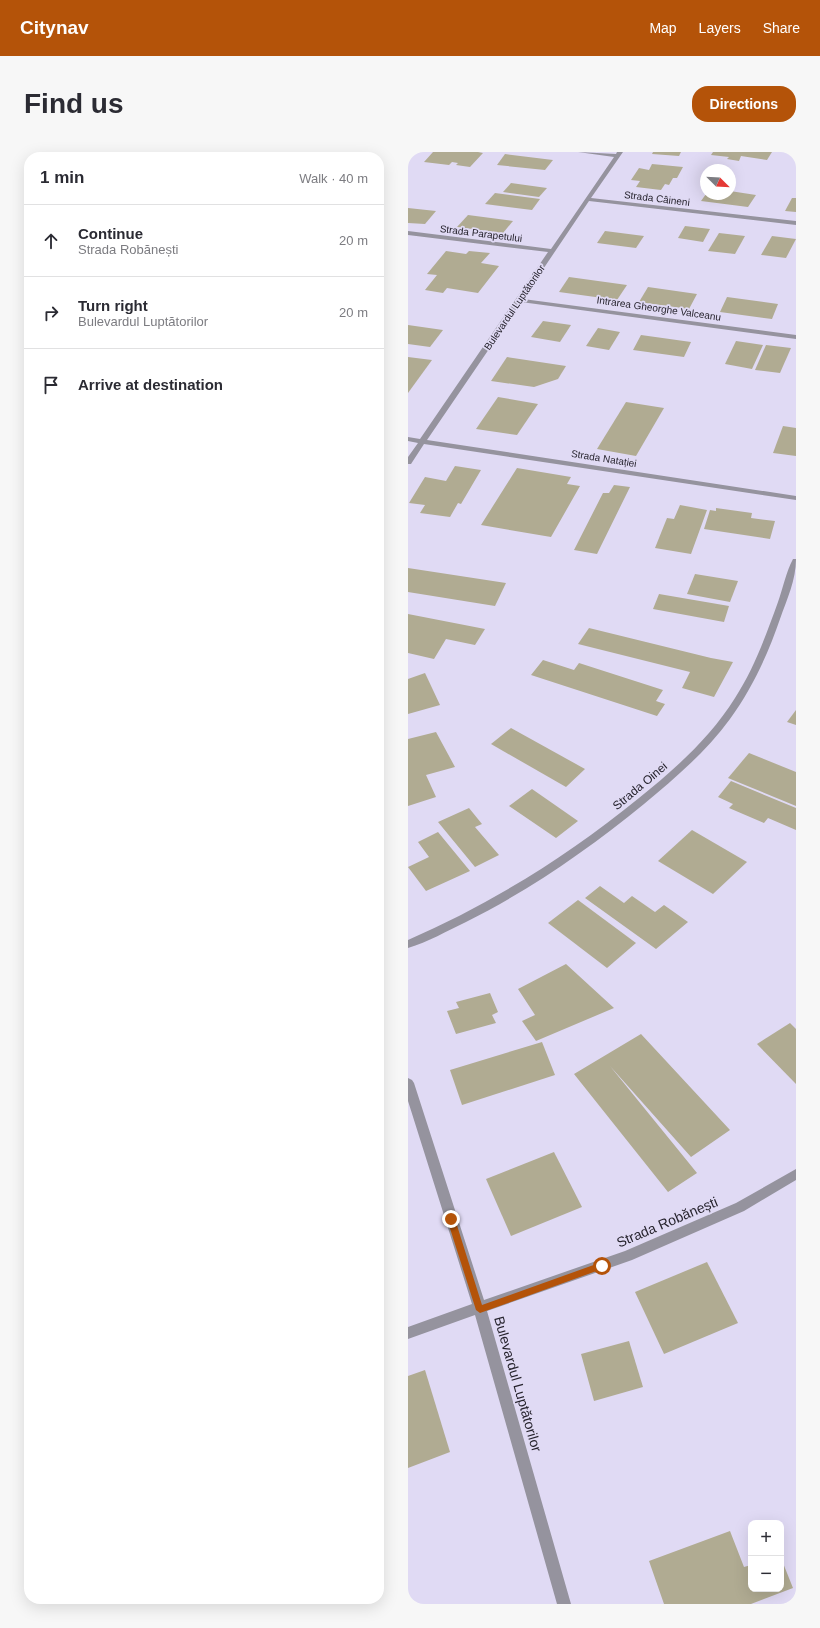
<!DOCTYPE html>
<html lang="en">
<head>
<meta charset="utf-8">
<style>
  body { margin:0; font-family:Arial,sans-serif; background:#f7f7f7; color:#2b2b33 }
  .controls { position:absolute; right:12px; bottom:12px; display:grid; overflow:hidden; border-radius:8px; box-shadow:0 4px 16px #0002 }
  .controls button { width:36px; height:36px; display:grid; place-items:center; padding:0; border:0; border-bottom:1px solid #e1e1e2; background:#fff; color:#2b2b33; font:20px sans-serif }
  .compass { position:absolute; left:292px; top:12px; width:36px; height:36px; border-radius:50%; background:#fff; box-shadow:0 4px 16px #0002; rotate:114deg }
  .stop { position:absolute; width:12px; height:12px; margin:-9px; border:3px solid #b45309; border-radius:50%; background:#fff }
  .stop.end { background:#b45309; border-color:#fff; box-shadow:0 1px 4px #0008 }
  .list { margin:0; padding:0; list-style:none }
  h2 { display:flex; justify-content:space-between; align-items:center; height:52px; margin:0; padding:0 16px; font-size:17px }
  h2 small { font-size:13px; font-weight:400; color:#7c7c81 }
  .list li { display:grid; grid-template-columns:26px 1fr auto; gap:12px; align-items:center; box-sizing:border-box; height:72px; padding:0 16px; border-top:1px solid #e1e1e2 }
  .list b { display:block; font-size:15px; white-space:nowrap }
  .list p { margin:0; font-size:13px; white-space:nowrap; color:#7c7c81 }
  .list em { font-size:13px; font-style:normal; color:#7c7c81 }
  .icon { flex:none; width:22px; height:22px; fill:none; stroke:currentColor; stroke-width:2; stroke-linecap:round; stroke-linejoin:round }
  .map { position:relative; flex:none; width:388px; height:1452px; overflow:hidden; border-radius:16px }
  header { display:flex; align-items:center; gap:24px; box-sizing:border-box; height:56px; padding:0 20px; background:#b45309; color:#fff }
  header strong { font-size:19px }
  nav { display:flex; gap:22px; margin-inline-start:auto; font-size:14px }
  .intro { display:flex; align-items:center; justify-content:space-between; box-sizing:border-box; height:96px; padding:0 24px }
  h1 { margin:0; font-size:28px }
  .button { padding:10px 18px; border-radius:16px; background:#b45309; color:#fff; font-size:14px; font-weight:700 }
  main { display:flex; gap:24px; padding:0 24px }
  aside { flex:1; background:#fff; border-radius:16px; box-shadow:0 4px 16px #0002 }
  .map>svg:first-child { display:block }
</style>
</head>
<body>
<header>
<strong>Citynav</strong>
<nav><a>Map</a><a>Layers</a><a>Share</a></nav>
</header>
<div class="intro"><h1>Find us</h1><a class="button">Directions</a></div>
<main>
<aside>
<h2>1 min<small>Walk · 40 m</small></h2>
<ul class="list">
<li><svg class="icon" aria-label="ahead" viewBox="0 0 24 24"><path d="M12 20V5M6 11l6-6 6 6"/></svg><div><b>Continue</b><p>Strada Robănești</p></div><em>20 m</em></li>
<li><svg class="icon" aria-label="right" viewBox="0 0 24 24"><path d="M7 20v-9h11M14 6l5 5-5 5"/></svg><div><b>Turn right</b><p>Bulevardul Luptătorilor</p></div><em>20 m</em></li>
<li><svg class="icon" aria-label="arrive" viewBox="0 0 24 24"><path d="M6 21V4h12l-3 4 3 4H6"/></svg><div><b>Arrive at destination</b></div></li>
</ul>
</aside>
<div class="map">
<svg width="388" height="1452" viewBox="0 0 388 1452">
  <rect width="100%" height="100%" fill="#e0daf4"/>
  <g fill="#b0ab92">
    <path d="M25,0H70L75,1L62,15L48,13L50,11L44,10L41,13L16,10Z"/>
    <path d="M245,0H273L271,4L244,2Z"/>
    <path d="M305,0H364L359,8L333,4L331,9L319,7L321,5L303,3Z"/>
    <path d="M97,2L145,8L137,18L89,13Z"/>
    <path d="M244,12L275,15L269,26H265L261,33L257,32L253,38L228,35L232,29L223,28L231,16L241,18Z"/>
    <path d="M103,31L139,36L131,45L95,40Z"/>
    <path d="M322,39L348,43L340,55L293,49L298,42H322Z"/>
    <path d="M87,41L132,47L124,58L77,52Z"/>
    <path d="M384,46H388V60L377,59Z"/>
    <path d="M0,56L28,59L17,72L0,71Z"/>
    <path d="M60,63L105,69L95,81L49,75Z"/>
    <path d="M277,74L302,77L295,90L270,86Z"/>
    <path d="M197,79L236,84L228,96L189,91Z"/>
    <path d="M311,81L337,84L327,102L300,99Z"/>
    <path d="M364,84L388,87L378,106L353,103Z"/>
    <path d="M38,99L58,102L61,99L82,101L73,111L91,114L70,141L39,136L35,141L17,138L29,123L19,122Z"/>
    <path d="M161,125L219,133L209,148L151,140Z"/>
    <path d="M240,135L289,142L281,157L231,150Z"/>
    <path d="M319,145L370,152L364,167L312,160Z"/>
    <path d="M135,169L163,173L152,190L123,185Z"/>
    <path d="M0,173L35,178L22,195L0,192Z"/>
    <path d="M190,176L212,180L201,198L178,194Z"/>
    <path d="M233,183L283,190L276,205L225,198Z"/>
    <path d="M328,189L355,193L344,217L317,212Z"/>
    <path d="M358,193L383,196L372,221L347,218Z"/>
    <path d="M0,205L24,208L0,241Z"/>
    <path d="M99,205L158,214L150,227L126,235L83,229Z"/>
    <path d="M90,245L130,252L109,283L68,277Z"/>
    <path d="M218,250L256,256L228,304L189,297Z"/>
    <path d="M375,274L388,276V304L365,301Z"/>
    <path d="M47,314L73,318L53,352L50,351L42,365L12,361L17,353L1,351L17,325L38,329Z"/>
    <path d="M109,316L163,325L159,332L172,334L143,385L73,373Z"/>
    <path d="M206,333L222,335L189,402L166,398L195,341H201Z"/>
    <path d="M272,353L299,358L283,402L247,396L259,366L266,367Z"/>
    <path d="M308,356L344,361L343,366L367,369L362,387L296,377L302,358L308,359Z"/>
    <path d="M0,416L98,431L87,454L0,440Z"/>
    <path d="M287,422L330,429L322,450L279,442Z"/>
    <path d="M251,442L321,454L316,470L245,457Z"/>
    <path d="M0,462L77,477L67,493L38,487L26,507L0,501Z"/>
    <path d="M181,476L303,506L325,510L306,545L274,536L282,520L170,492Z"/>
    <path d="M135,508L166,518L171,511L255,538L248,549L257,552L249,564L123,523Z"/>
    <path d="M17,521L32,553L0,562V527Z"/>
    <path d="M388,558V573L379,570Z"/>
    <path d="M103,576L177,617L158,635L83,592Z"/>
    <path d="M28,580L47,615L18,623L28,645L0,654V587Z"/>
    <path d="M341,601L388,620V654L320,626Z"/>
    <path d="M323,629L388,656V678L360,666L356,671L321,656L325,652L310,645Z"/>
    <path d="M124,637L170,669L148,686L101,654Z"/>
    <path d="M61,656L74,672L67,675L91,703L67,715L30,670Z"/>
    <path d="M284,678L339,710L305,742L250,709Z"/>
    <path d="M30,680L62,719L18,739L0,715L21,705L10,690Z"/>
    <path d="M192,734L216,751L224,744L247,760L256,753L280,770L248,797L177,746Z"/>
    <path d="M170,748L228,791L199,816L140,771Z"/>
    <path d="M158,812L206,856L128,889L114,869L127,863L110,837Z"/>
    <path d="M82,841L90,860L84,863L88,871L48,882L39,859L51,856L48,850Z"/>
    <path d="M382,871L388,877V932L349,892Z"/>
    <path d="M233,882L322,978L283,1005L202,914L289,1021L260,1040L166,922Z"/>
    <path d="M134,890L147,923L54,953L42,918Z"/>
    <path d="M146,1000L174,1055L103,1084L78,1027Z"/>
    <path d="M299,1110L330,1171L256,1202L227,1140Z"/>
    <path d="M221,1189L235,1235L186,1249L173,1202Z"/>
    <path d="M17,1218L42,1300L0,1316V1224Z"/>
    <path d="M322,1379L336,1415L343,1413V1437H373V1406L385,1436L343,1452H256L241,1409Z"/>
  </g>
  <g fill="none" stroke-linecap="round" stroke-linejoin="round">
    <g fill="#95939e" fill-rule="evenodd">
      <path d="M170,0L208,2L209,0H215L183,46L388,69V73L181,49L115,147L388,183V187L113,150L19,288L388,344V348L16,292L3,312H0V305L10,291L0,289V285L12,287L140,100L0,83V79L143,97L206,5Z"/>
      <path d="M385,407H388C388,428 379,447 372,467C360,502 344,537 322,567C298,600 267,626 236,652C181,697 122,738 58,770C39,779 20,790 0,796V788C84,751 160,704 231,646C267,617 302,586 327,546C346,517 358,483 370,450C375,436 378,420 385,407Z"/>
      <path d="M0,926L4,928L6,931L76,1148L217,1099L328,1051L388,1017V1028L336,1059L224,1108L79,1159L163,1452H149L67,1163L0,1187V1175L64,1152L0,949Z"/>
    </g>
  </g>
  <path fill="#b45309" d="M43,1063L47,1067L74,1153L194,1110L198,1114L194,1117L72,1161L68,1158L39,1067Z"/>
  <g text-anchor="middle" stroke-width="3.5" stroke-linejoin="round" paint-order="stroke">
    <g font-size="10" fill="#26232d" stroke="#e0daf4">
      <text transform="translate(249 46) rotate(7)" y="4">Strada Câineni</text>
      <text transform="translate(73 81) rotate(7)" y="4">Strada Parapetului</text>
      <text transform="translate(106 155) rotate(-56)" y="4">Bulevardul Luptătorilor</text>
      <text transform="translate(251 156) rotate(8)" y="4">Intrarea Gheorghe Valceanu</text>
      <text transform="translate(196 306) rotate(9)" y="4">Strada Natației</text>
    </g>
    <g font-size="12" fill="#26232d" stroke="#e0daf4">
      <text transform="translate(232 634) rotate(-40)" y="4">Strada Oinei</text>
    </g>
    <g font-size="14" fill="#26232d" stroke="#e0daf4">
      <text transform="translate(259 1070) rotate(-23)" y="5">Strada Robănești</text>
      <text transform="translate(110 1232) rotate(74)" y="5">Bulevardul Luptătorilor</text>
    </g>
  </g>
</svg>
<div class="controls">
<button>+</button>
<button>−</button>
</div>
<svg class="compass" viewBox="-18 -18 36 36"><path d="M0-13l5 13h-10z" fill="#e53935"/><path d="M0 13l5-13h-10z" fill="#7c7c81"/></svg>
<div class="stop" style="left:194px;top:1114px"></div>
<div class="stop end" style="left:43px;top:1067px"></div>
</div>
</main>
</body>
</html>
